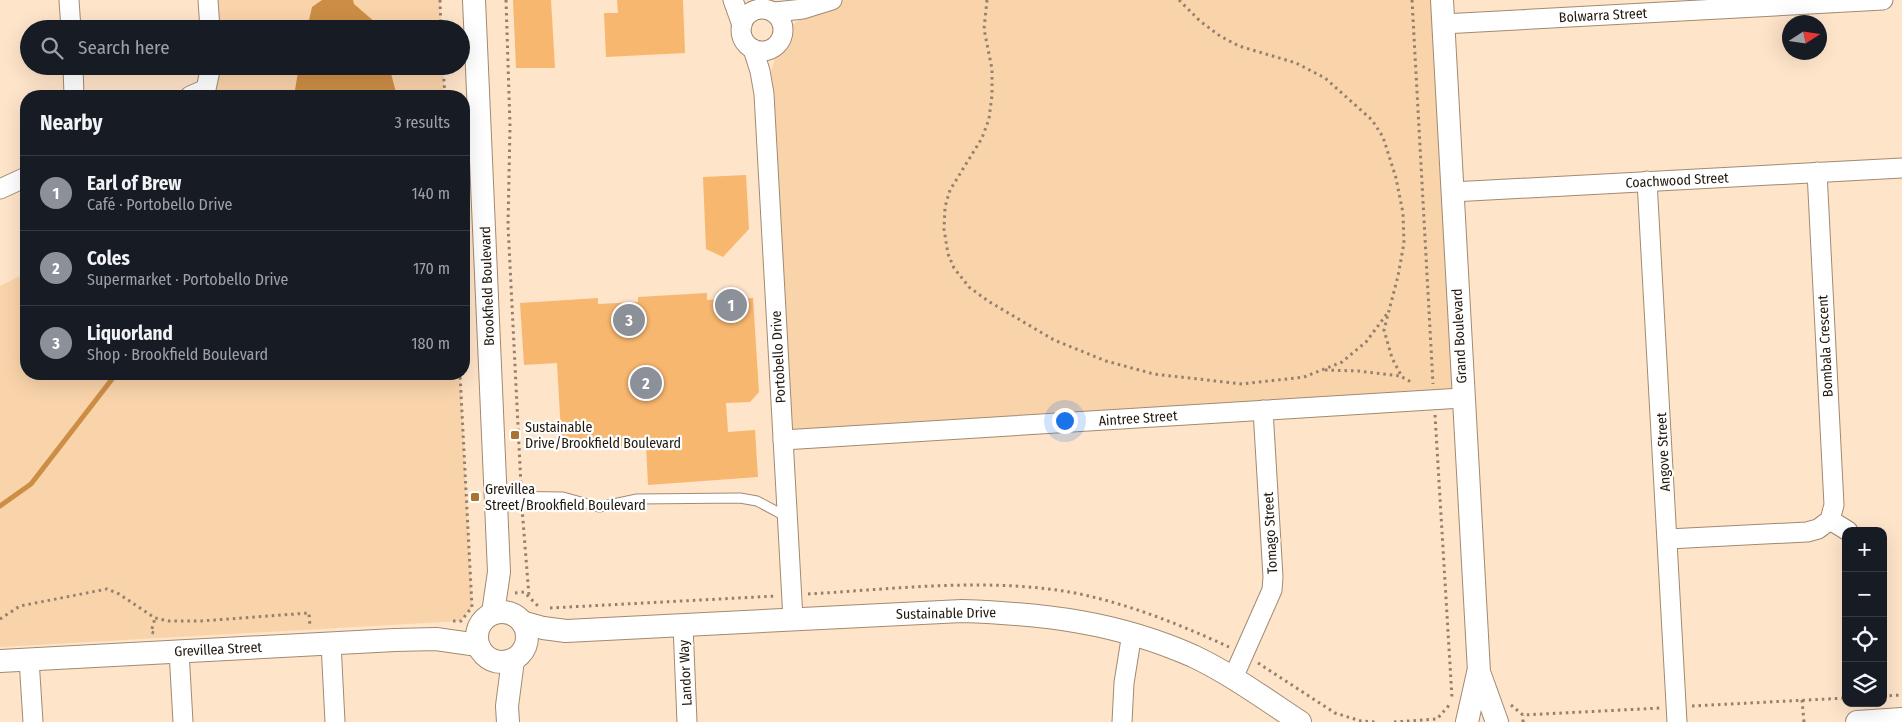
<!DOCTYPE html>
<html lang="en">
<head>
<meta charset="utf-8">
<style>
  body { margin:0; font-family:"Fira Sans Condensed",sans-serif; background:#20242c; color:#f1f3f6 }
  .controls { position:absolute; right:15px; bottom:15px; display:grid; overflow:hidden; border-radius:10px; box-shadow:0 5px 20px #0002 }
  .controls button { width:45px; height:45px; display:grid; place-items:center; padding:0; border:0; border-bottom:1px solid #363941; background:#171b24; color:#f1f3f6; font:25px sans-serif }
  .compass { position:absolute; left:1782px; top:15px; width:45px; height:45px; border-radius:50%; background:#171b24; box-shadow:0 5px 20px #0002; rotate:78deg }
  .you { position:absolute; left:1064px; top:420px; width:18px; height:18px; margin:-12px; border:4px solid #fff; border-radius:50%; background:#1a73e8; box-shadow:0 0 0 8px #1a73e833 }
  .badge { display:grid; place-items:center; width:32px; height:32px; border-radius:50%; background:#8c9099; color:#fff; font-size:16px; font-weight:700 }
  .pin { position:absolute; translate:-50% -50%; border:2px solid #fff; box-shadow:0 1px 5px #0006 }
  .list { margin:0; padding:0; list-style:none }
  h2 { display:flex; justify-content:space-between; align-items:center; height:65px; margin:0; padding:0 20px; font-size:21px }
  h2 small { font-size:16px; font-weight:400; color:#9ea1a6 }
  .list li { display:grid; grid-template-columns:32px 1fr auto; gap:15px; align-items:center; box-sizing:border-box; height:75px; padding:0 20px; border-top:1px solid #363941 }
  .list b { display:block; font-size:19px; white-space:nowrap }
  .list p { margin:0; font-size:16px; white-space:nowrap; color:#9ea1a6 }
  .list em { font-size:16px; font-style:normal; color:#9ea1a6 }
  .icon { flex:none; width:28px; height:28px; fill:none; stroke:currentColor; stroke-width:2; stroke-linecap:round; stroke-linejoin:round }
  .map { position:relative; flex:none; width:1902px; height:722px; overflow:hidden }
  .search { position:absolute; background:#171b24; box-shadow:0 5px 20px #0002; left:20px; top:20px; width:450px; height:55px; display:flex; align-items:center; gap:12px; box-sizing:border-box; padding:0 18px; border-radius:28px; color:#9ea1a6; font-size:19px }
  .panel { position:absolute; background:#171b24; box-shadow:0 5px 20px #0002; left:20px; top:90px; width:450px; height:290px; border-radius:20px }
  .map>svg:first-child { display:block }
</style>
</head>
<body>
<div class="map">
<svg width="1902" height="722" viewBox="0 0 1902 722">
  <rect width="100%" height="100%" fill="#fee4c9"/>
  <g fill="#f9d3aa">
    <path d="M208,0H440L441,29H210Z"/>
    <path d="M832,0H1442L1462,398L783,440L764,94L784,30Z"/>
    <path d="M211,66H443L445,96H212Z"/>
    <path d="M26,273V374H460L472,607L461,621L0,647V286Z"/>
  </g>
  <g fill="#cc8e45">
    <path d="M322,0H353L354,4L376,23L378,29H307L312,7Z"/>
    <path d="M299,66H389L397,96H294Z"/>
  </g>
  <g fill="none" stroke-linecap="round" stroke-linejoin="round">
    <path stroke="#cc8e45" stroke-width="5" d="M0,506L31,484L116,374"/>
  </g>
  <g fill="#f8b76f">
    <path d="M513,0H551L555,68H516Z"/>
    <path d="M617,0H683L685,53L606,57L604,13H618Z"/>
    <path d="M746,175L749,229L723,257L706,249L703,177Z"/>
    <path d="M707,293V300L753,298L759,392L750,402L726,403L728,432L755,430L758,477L648,485L646,445L562,450L557,363L524,365L520,303L598,298V304L638,302V297Z"/>
  </g>
  <g fill="none" stroke-linecap="round" stroke-linejoin="round">
    <defs>
      <path id="service" d="M495,496L563,497L599,507L637,499L740,498L757,501L787,517"/>
      <g id="minor">
        <path d="M69,0L71,29"/>
        <path d="M208,0L210,29"/>
        <path d="M733,0L742,25"/>
        <circle cx="762" cy="30" r="21"/>
        <path d="M775,12L803,9L832,0"/>
        <path d="M1443,24L1883,0"/>
        <path d="M753,49L760,71L764,94L793,619"/>
        <path d="M73,66L74,96"/>
        <path d="M190,96L206,89L211,66"/>
        <path d="M1647,181L1677,722"/>
        <path d="M0,189L26,177"/>
        <path d="M1452,192L1902,168"/>
        <path d="M783,440L1462,398"/>
        <path d="M1830,520L1848,531"/>
        <path d="M1668,539L1807,532L1818,529L1830,520L1834,505L1817,172"/>
        <path d="M683,625L687,722"/>
        <path d="M331,643L335,722"/>
        <path d="M179,651L183,722"/>
        <path d="M29,659L33,722"/>
        <path d="M1233,678L1272,590L1273,577L1263,410"/>
        <path d="M1122,722L1124,683L1132,633"/>
      </g>
      <g id="tertiary">
        <path d="M474,0L499,572L493,613"/>
        <path d="M1442,0L1479,672L1497,722"/>
        <circle cx="502" cy="637" r="25"/>
        <path d="M522,622L543,628L566,631L962,611C1045,614 1116,622 1193,656C1231,674 1265,699 1300,722"/>
        <path d="M0,661L395,640L436,639L478,645"/>
        <path d="M508,722L507,706L513,660"/>
        <path d="M1467,722L1478,673"/>
        <path d="M1857,722L1902,719"/>
      </g>
    </defs>
    <use href="#service" stroke="#a28a71" stroke-width="11"/>
    <use href="#minor" stroke="#a28a71" stroke-width="21"/>
    <use href="#tertiary" stroke="#a28a71" stroke-width="24"/>
    <g stroke="#93816e" stroke-width="3" stroke-dasharray="2.5 4" stroke-linecap="butt">
      <path d="M440,0L441,29"/>
      <path d="M506,0L510,126L508,225L521,486"/>
      <path d="M987,0L984,29L992,69V95L989,119L982,138L950,190L945,207L944,229L948,254L954,268L969,287L988,301L1054,340L1106,361L1154,374L1242,384L1304,377L1342,362L1366,342L1389,311"/>
      <path d="M1179,0L1200,21L1220,36L1239,46L1296,63L1325,78L1372,120L1383,137L1396,178L1403,213L1404,243L1398,276L1384,330L1392,358L1402,377L1413,383"/>
      <path d="M1412,0L1433,384"/>
      <path d="M443,66L445,96"/>
      <path d="M1325,370L1358,371L1401,376"/>
      <path d="M1435,415L1452,698"/>
      <path d="M522,508L529,596"/>
      <path d="M515,593L524,592L538,606"/>
      <path d="M808,594C896,589 988,577 1075,593C1129,604 1179,624 1229,647"/>
      <path d="M550,608L776,596"/>
      <path d="M0,619L20,606L107,589L119,594L155,618L169,621H201L309,613L310,627"/>
      <path d="M453,621H461L472,607L460,374"/>
      <path d="M154,633L151,632L155,618"/>
      <path d="M1258,663L1335,713L1361,721L1376,722"/>
      <path d="M1883,696L1902,695"/>
      <path d="M1802,700L1804,722"/>
      <path d="M1511,705L1523,715L1661,708"/>
      <path d="M1692,706L1846,698"/>
      <path d="M1394,722L1437,719L1451,703"/>
      <path d="M1523,722V715"/>
    </g>
    <use href="#service" stroke="#fff" stroke-width="9"/>
    <use href="#minor" stroke="#fff" stroke-width="19"/>
    <use href="#tertiary" stroke="#fff" stroke-width="22"/>
  </g>
  <g fill="#aa732f" stroke="#fff" stroke-width="2">
    <rect x="510" y="430" width="10" height="10" rx="2.5"/>
    <rect x="470" y="492" width="10" height="10" rx="2.5"/>
  </g>
  <g text-anchor="middle" stroke-width="4.5" stroke-linejoin="round" paint-order="stroke">
    <g font-size="14" fill="#21180e" stroke="#fff">
      <text transform="translate(1603 15) rotate(-3)" y="5">Bolwarra Street</text>
      <text transform="translate(1677 180) rotate(-3)" y="5">Coachwood Street</text>
      <text transform="translate(487 286) rotate(-92)" y="5">Brookfield Boulevard</text>
      <text transform="translate(1459 336) rotate(-93)" y="5">Grand Boulevard</text>
      <text transform="translate(1825 346) rotate(-93)" y="5">Bombala Crescent</text>
      <text transform="translate(778 357) rotate(-93)" y="5">Portobello Drive</text>
      <text transform="translate(1138 418) rotate(-4)" y="5">Aintree Street</text>
      <text transform="translate(1663 452) rotate(-93)" y="5">Angove Street</text>
      <text transform="translate(1270 533) rotate(-93)" y="5">Tomago Street</text>
      <text transform="translate(946 613) rotate(-1)" y="5">Sustainable Drive</text>
      <text transform="translate(218 649) rotate(-3)" y="5">Grevillea Street</text>
      <text transform="translate(685 673) rotate(-93)" y="5">Landor Way</text>
    </g>
    <g font-size="14" fill="#21180e" stroke="#fff" text-anchor="start">
      <text x="525" y="432">Sustainable<tspan x="525" dy="16">Drive/Brookfield Boulevard</tspan></text>
      <text x="485" y="494">Grevillea<tspan x="485" dy="16">Street/Brookfield Boulevard</tspan></text>
    </g>
  </g>
</svg>
<div class="controls">
<button>+</button>
<button>−</button>
<button><svg class="icon" aria-label="locate" viewBox="0 0 24 24"><circle cx="12" cy="12" r="6"/><path d="M12 2v4M12 18v4M2 12h4M18 12h4"/></svg></button>
<button><svg class="icon" aria-label="layers" viewBox="0 0 24 24"><path d="M12 4l9 5-9 5-9-5zM3 14l9 5 9-5"/></svg></button>
</div>
<svg class="compass" viewBox="-18 -18 36 36"><path d="M0-13l5 13h-10z" fill="#e53935"/><path d="M0 13l5-13h-10z" fill="#9ea1a6"/></svg>
<div class="you"></div>
<div class="pin badge" style="left:731px;top:305px">1</div>
<div class="pin badge" style="left:646px;top:383px">2</div>
<div class="pin badge" style="left:629px;top:320px">3</div>
<div class="search"><svg class="icon" aria-label="search" viewBox="0 0 24 24"><circle cx="10" cy="10" r="6"/><path d="M15 15l6 6"/></svg>Search here</div>
<section class="panel">
<h2>Nearby<small>3 results</small></h2>
<ul class="list">
<li><span class="badge">1</span><div><b>Earl of Brew</b><p>Café · Portobello Drive</p></div><em>140 m</em></li>
<li><span class="badge">2</span><div><b>Coles</b><p>Supermarket · Portobello Drive</p></div><em>170 m</em></li>
<li><span class="badge">3</span><div><b>Liquorland</b><p>Shop · Brookfield Boulevard</p></div><em>180 m</em></li>
</ul>
</section>
</div>
</body>
</html>
